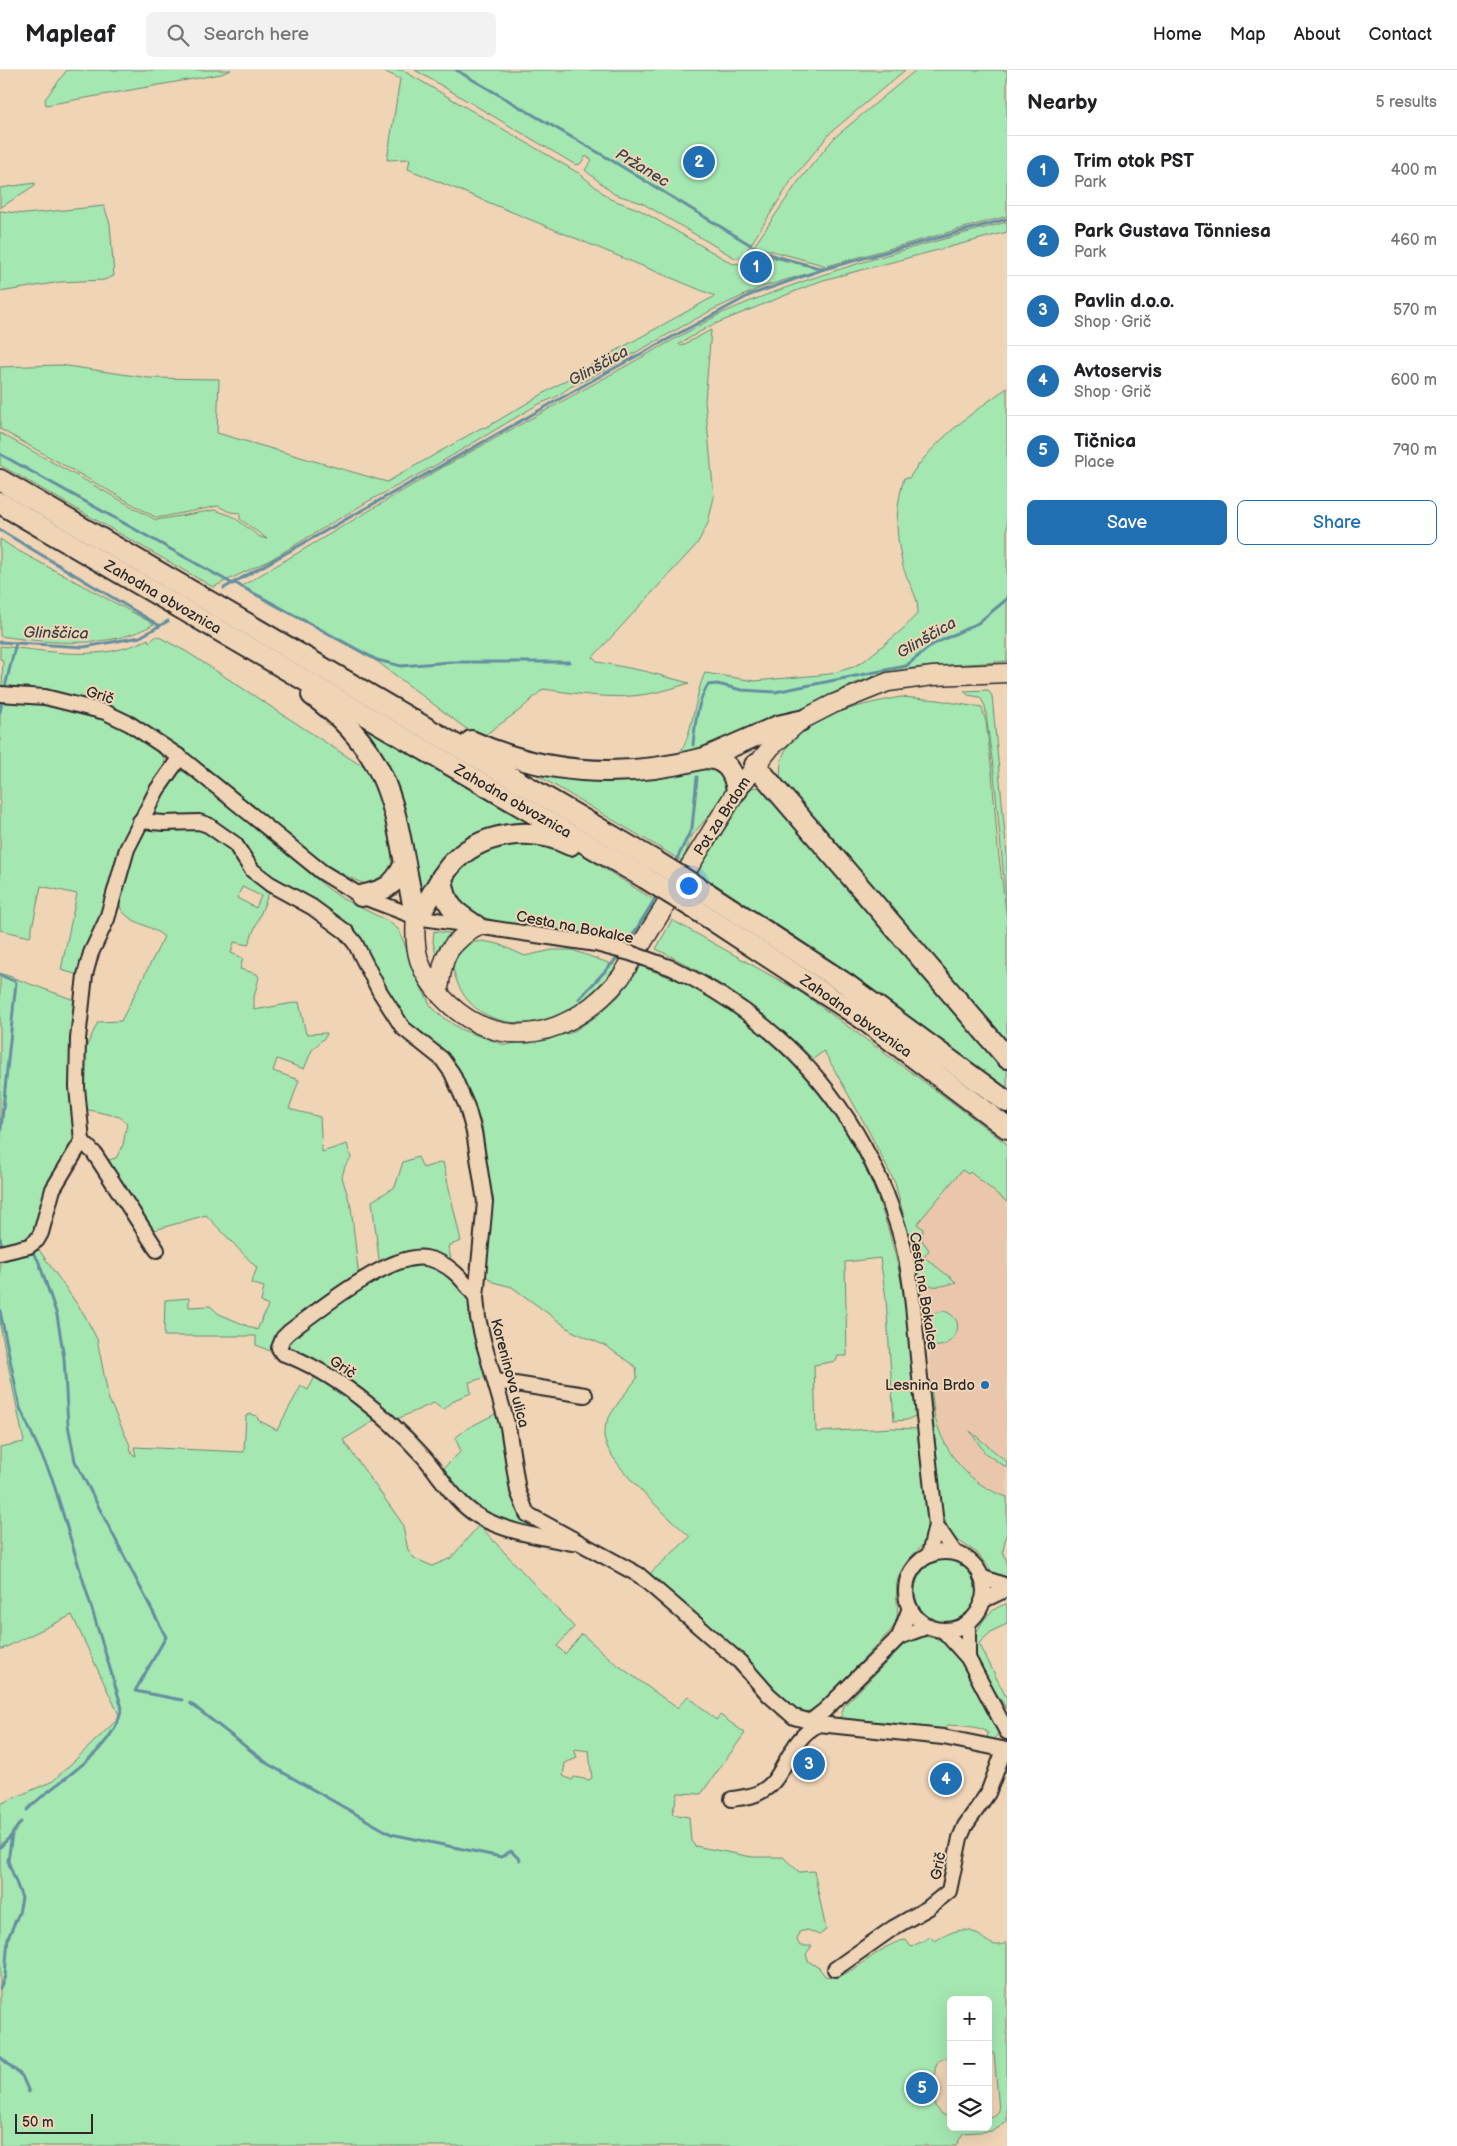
<!DOCTYPE html>
<html lang="en">
<head>
<meta charset="utf-8">
<style>
  body { margin:0; font-family:"Balsamiq Sans",sans-serif; background:#f2f2f2; color:#202124 }
  .controls { position:absolute; right:15px; bottom:15px; display:grid; overflow:hidden; border-radius:8px; box-shadow:0 5px 20px #0002 }
  .controls button { width:45px; height:45px; display:grid; place-items:center; padding:0; border:0; border-bottom:1px solid #e0e0e0; background:#fff; color:#202124; font:25px sans-serif }
  .scale { position:absolute; left:15px; bottom:12px; width:78px; box-sizing:border-box; padding-left:5px; border:2px solid #2b2b2b; border-top:0; font-size:14px; line-height:18px; white-space:nowrap; color:#2b2b2b; -webkit-text-stroke:4px #efd4b6; paint-order:stroke }
  .you { position:absolute; left:688px; top:815px; width:18px; height:18px; margin:-12px; border:4px solid #fff; border-radius:50%; background:#1a73e8; box-shadow:0 0 0 8px #1a73e833 }
  .badge { display:grid; place-items:center; width:32px; height:32px; border-radius:50%; background:#1f6fb2; color:#fff; font-size:16px; font-weight:700 }
  .pin { position:absolute; translate:-50% -50%; border:2px solid #fff; box-shadow:0 1px 5px #0006 }
  .list { margin:0; padding:0; list-style:none }
  h2 { display:flex; justify-content:space-between; align-items:center; height:65px; margin:0; padding:0 20px; font-size:21px }
  h2 small { font-size:16px; font-weight:400; color:#757577 }
  .list li { display:grid; grid-template-columns:32px 1fr auto; gap:15px; align-items:center; box-sizing:border-box; height:70px; padding:0 20px; border-top:1px solid #e0e0e0 }
  .list b { display:block; font-size:19px; white-space:nowrap }
  .list p { margin:0; font-size:16px; white-space:nowrap; color:#757577 }
  .list em { font-size:16px; font-style:normal; color:#757577 }
  .actions { display:flex; gap:10px; padding:15px 20px }
  .actions a { flex:1; padding:11px 0; border:1px solid #1f6fb2; border-radius:8px; text-align:center; font-size:18px; color:#1f6fb2 }
  .actions .main { background:#1f6fb2; color:#fff }
  .icon { flex:none; width:28px; height:28px; fill:none; stroke:currentColor; stroke-width:2; stroke-linecap:round; stroke-linejoin:round }
  .map { position:relative; flex:none; width:1007px; height:2076px; overflow:hidden }
  header { display:flex; align-items:center; gap:30px; box-sizing:border-box; height:70px; padding:0 25px; background:#fff; border-bottom:1px solid #e0e0e0 }
  header strong { font-size:24px }
  nav { display:flex; gap:28px; margin-inline-start:auto; font-size:18px }
  .search { width:350px; height:45px; background:#f2f2f2; display:flex; align-items:center; gap:12px; box-sizing:border-box; padding:0 18px; border-radius:8px; color:#757577; font-size:19px }
  main { display:flex }
  aside { flex:1; background:#fff }
  .map>svg:first-child { display:block }
</style>
</head>
<body>
<header>
<strong>Mapleaf</strong>
<div class="search"><svg class="icon" aria-label="search" viewBox="0 0 24 24"><circle cx="10" cy="10" r="6"/><path d="M15 15l6 6"/></svg>Search here</div>
<nav><a>Home</a><a>Map</a><a>About</a><a>Contact</a></nav>
</header>
<main>
<div class="map">
<svg width="1007" height="2076" viewBox="0 0 1007 2076">
  <rect width="100%" height="100%" fill="#efd4b6"/>
  <filter id="ink" filterUnits="userSpaceOnUse"><feTurbulence type="fractalNoise" baseFrequency=".02" numOctaves="2"/><feDisplacementMap in="SourceGraphic" scale="10" xChannelSelector="R" yChannelSelector="G"/><feConvolveMatrix kernelMatrix="1 2 1 2 8 2 1 2 1" color-interpolation-filters="sRGB"/></filter>
  <g filter="url(#ink)">
    <path fill="#eac7ac" d="M962,1099L970,1102L1007,1132V1427L986,1419L966,1403L953,1386L940,1361L933,1336L927,1254L907,1155L917,1154Z"/>
    <g fill="#a5e7b1" stroke="#68896e" fill-rule="evenodd">
      <path d="M67,0H231L221,4L46,35L45,29Z"/>
      <path d="M382,0H402L580,104L610,129L638,139L733,194L742,193L744,198L752,191L748,188L752,179L774,188L816,198V201L762,217L712,240L586,310L570,317L556,327L537,335L436,395L367,432L270,490L213,517L0,395V363L156,450L215,440L232,446L260,467L267,469L240,449V443L230,442L218,436L157,448L0,359V297L60,295L149,308L219,309L217,363L387,412L481,358L487,357L610,284L715,226L408,99L410,89L387,90L400,9Z"/>
      <path d="M415,0H905L831,62L793,108L746,182L739,188H735L642,133L614,124L585,100L592,90L586,86L580,94L576,95Z"/>
      <path d="M916,0H1007V146L827,196L754,176L798,112L835,67Z"/>
      <path d="M35,113V115L0,138V118Z"/>
      <path d="M104,136L110,154L114,206L104,210L60,212L0,222V141L26,144Z"/>
      <path d="M1007,152V162L823,210L710,256L679,274L681,276L711,260L705,331L714,427L708,453L697,474L593,587L598,592L644,601L689,613C632,633 601,627 543,619L520,640L482,667L465,658L378,592L240,517L438,400L720,244C813,203 910,178 1007,152Z"/>
      <path d="M1007,318V591C962,596 916,593 872,607C839,618 809,636 778,650C749,665 717,675 687,688L678,684C692,672 695,622 705,603L755,611L830,604L853,597L864,591L903,559L917,544C921,529 906,510 903,496C895,462 895,441 904,408H909C933,372 971,343 1007,318Z"/>
      <path d="M0,469L15,479L154,554C111,580 48,573 0,566Z"/>
      <path d="M157,566L187,582L357,693L372,699C382,732 395,767 391,802L371,816C330,803 296,773 264,746C201,693 136,633 51,622C35,619 18,620 2,619L3,590L0,589V576C49,581 102,593 148,569L149,572Z"/>
      <path d="M988,620L992,626L1007,786V840L994,704L985,636L980,627L968,625L964,621Z"/>
      <path d="M901,627L938,630L982,638L986,652L992,703L998,779L1007,850V973L781,710C772,650 860,635 901,627Z"/>
      <path d="M21,632C70,636 131,649 165,689L164,697L146,723L134,752L103,847L83,886L85,893L82,902L75,904L61,900L77,824L41,816L30,867L0,860V633Z"/>
      <path d="M356,652L359,654L535,756L504,761L423,831Z"/>
      <path d="M703,697L715,698L725,706C731,730 704,748 692,766C687,775 688,782 682,791L532,702C588,715 647,702 703,697Z"/>
      <path d="M180,700L194,707L326,817L343,829L388,851L399,860L422,919L431,936L442,947L462,960L505,975L571,963L597,946L619,926L640,896C667,907 696,915 720,931C826,999 884,1105 904,1228C910,1267 913,1306 917,1345L907,1350L894,1351L886,1228L880,1188L845,1192L847,1286H838L836,1291L814,1295L816,1362L893,1358L919,1359L931,1464C921,1480 904,1489 898,1508C893,1525 902,1540 894,1557L819,1636L803,1644L795,1643L647,1506L690,1467C670,1448 601,1389 604,1363C605,1346 628,1321 637,1308L636,1297L606,1276L572,1261L512,1217L493,1212L484,1204L491,1140L482,1054L459,1005L399,943L365,883L260,800L221,757L151,749C154,729 163,710 180,700Z"/>
      <path d="M758,717L764,718L1007,997V1018L846,900L697,802L749,722L751,718Z"/>
      <path d="M188,754L218,764L270,820L248,875L234,872L231,883L243,888L240,899L257,904L259,907L254,927V940L299,932L306,964L327,963L326,966L312,980L304,999L277,989L273,1001L299,1010L289,1039L320,1047L322,1082L347,1074L351,1088L345,1096L342,1107L351,1137L359,1208L333,1226L277,1284L256,1275V1266H164L165,1230L189,1228V1237L210,1236L219,1244L257,1260L268,1236L261,1232L264,1217L251,1213L257,1198L206,1145L151,1161L103,1092L105,1085L109,1090L116,1088L123,1075L127,1053L120,1047L85,1039L81,988L98,952L121,951L164,867C153,856 134,854 124,843C106,823 134,777 144,756ZM242,817L261,826L256,838L237,828Z"/>
      <path d="M508,770L556,774L578,782L659,833L635,875L591,864L587,867L506,854L459,840L450,805L459,792Z"/>
      <path d="M672,850L802,923L949,1030L1007,1074V1132L970,1102L968,1104L962,1100L917,1154L923,1159L922,1170L929,1180L924,1187L956,1212C942,1217 929,1220 920,1208L895,1113L867,1058L824,981L813,989C765,941 716,908 656,879Z"/>
      <path d="M434,861L454,864L437,889L433,872Z"/>
      <path d="M482,871L498,874L525,886L552,880H572L617,896C601,913 585,934 562,944C513,965 458,949 452,890L465,874Z"/>
      <path d="M0,903L77,931V1072L31,1171L0,1176Z"/>
      <path d="M418,1087L423,1098L443,1092L461,1171L448,1176L453,1198L443,1192L380,1197L372,1131L395,1117L403,1092Z"/>
      <path d="M33,1178L39,1180L44,1187L84,1244L97,1269L109,1330L129,1373L132,1384L136,1386L134,1377L244,1382L246,1346L251,1344L257,1346L258,1350L277,1360L301,1316L308,1320L318,1301L377,1349L343,1370L402,1453L408,1480L414,1488L432,1496L451,1488L479,1455L574,1557L557,1576L565,1584L582,1564L615,1593L677,1638L688,1626L716,1650L720,1645L745,1663L701,1724L678,1723L672,1744L689,1747L691,1771L695,1776L752,1787H783L799,1802L814,1801L826,1860L819,1865L808,1860L799,1862L797,1870L800,1876H812L806,1884L808,1891L819,1898L825,1906C850,1913 878,1873 906,1870L911,1877L930,1867L935,1871C944,1866 953,1860 965,1860C983,1861 989,1883 1007,1872V2052L993,2061L963,2063L956,2076H0V1734L53,1711L120,1647L72,1545L0,1580V1377L24,1372L0,1255V1186ZM574,1679L589,1681L592,1708L589,1710L574,1707L572,1710L563,1706L565,1693L577,1688ZM951,1930H988V1984L994,1983L999,2041L994,2046L988,2047V2057H951V2048L942,2044L935,2036V1998L938,1991L951,1986Z"/>
      <path d="M415,1192L445,1200L471,1229L487,1299L484,1308L469,1312L471,1323L456,1329L443,1340L434,1333L399,1348L394,1353L285,1279V1270L353,1219Z"/>
      <path d="M944,1241C965,1248 959,1268 944,1275C940,1277 932,1276 928,1277V1250L934,1243Z"/>
      <path d="M929,1309C933,1320 932,1335 935,1347C945,1385 970,1415 1007,1427V1461L1003,1481L1007,1492V1509L995,1505L977,1483L950,1465L942,1442Z"/>
      <path d="M501,1341L520,1447L533,1457L552,1462L546,1466L476,1441L440,1402L461,1381L455,1368L468,1358Z"/>
      <path d="M970,1361L1007,1392V1398L985,1383Z"/>
      <circle cx="946" cy="1521" r="31"/>
      <path d="M1007,1534V1554L992,1561L979,1573L1007,1629V1639L981,1601L971,1580C974,1562 987,1538 1007,1534Z"/>
      <path d="M917,1566C926,1566 939,1568 947,1574C962,1587 992,1643 999,1662L994,1670L987,1668L988,1663C980,1655 958,1656 947,1655L943,1661L883,1652L840,1649L844,1636L907,1571Z"/>
    </g>
    <g fill="none" stroke-linecap="round" stroke-linejoin="round">
      <g stroke="#648f9f" stroke-width="3">
        <path d="M456,0L606,87L754,177L775,186L823,199"/>
        <path d="M0,384L233,514"/>
        <path d="M0,460L160,556"/>
        <path d="M235,513L377,590L401,596L450,592H569"/>
        <path d="M224,518L611,300L750,225L824,199L1007,149"/>
        <path d="M0,572L84,577L140,567L168,551"/>
        <path d="M4,621L16,573"/>
        <path d="M0,642L3,627"/>
        <path d="M693,675C695,655 697,632 708,615L717,614L742,620L775,622L906,596L932,575L978,553L1007,529"/>
        <path d="M674,795L692,758L697,707"/>
        <path d="M624,879L658,824"/>
        <path d="M0,905L16,912L0,1068"/>
        <path d="M579,929L621,884"/>
        <path d="M0,1168L2,1176"/>
        <path d="M9,1188L33,1183L38,1190L57,1245L64,1288L68,1355L75,1391L166,1567L135,1621L182,1630"/>
        <path d="M0,1241L20,1338L52,1408L122,1638C113,1684 56,1710 27,1740"/>
        <path d="M190,1633L268,1694L391,1764L501,1787L511,1781L520,1790"/>
        <path d="M0,1777L12,1765"/>
        <path d="M0,1918L5,1906L8,1868L19,1843L22,1828L8,1791L12,1764L21,1752"/>
        <path d="M0,1987L22,2006L29,2022"/>
      </g>
      <defs>
        <g id="minor">
          <path d="M0,624L45,627L105,642L130,654L180,687L322,802L361,826L416,847L596,874"/>
          <path d="M140,751L164,753L199,752L208,755L235,774L252,800L270,814L312,837L346,862L355,873L380,922L403,958L442,989L452,1003L467,1037L474,1062L485,1132L476,1227L478,1248L484,1274L508,1357L518,1421L527,1444L639,1505L740,1592L769,1625L794,1647L819,1654L943,1667L1007,1680"/>
          <path d="M672,898C782,951 857,1034 896,1151C912,1197 914,1249 919,1297C924,1349 930,1402 936,1455L929,1485"/>
          <path d="M157,1180L94,1083L82,1071L77,1017L78,969L85,905L91,883L107,849L127,779L157,720L180,687"/>
          <path d="M0,1183L29,1176L37,1170L41,1163L53,1119L82,1071"/>
          <path d="M476,1227C463,1210 449,1192 426,1188C390,1182 317,1241 289,1262L283,1268L279,1278L282,1283C334,1302 387,1346 424,1387C441,1407 455,1432 478,1446C505,1462 541,1467 572,1473"/>
          <path d="M496,1311L585,1325"/>
          <path d="M936,1455L955,1483"/>
          <circle cx="945" cy="1521" r="39"/>
          <path d="M981,1507L1007,1516"/>
          <path d="M982,1531L1007,1519"/>
          <path d="M943,1560L968,1588L1007,1662"/>
          <path d="M899,1567L910,1538"/>
          <path d="M968,1588V1552"/>
          <path d="M810,1652L825,1640L899,1567L929,1556"/>
          <path d="M732,1729C743,1727 753,1727 762,1721C787,1707 786,1671 819,1654"/>
          <path d="M835,1899L893,1858L928,1838L949,1821L960,1768L965,1756L988,1723L1001,1688L1007,1683"/>
        </g>
        <g id="major">
          <path d="M416,847C413,881 419,902 442,927C500,988 573,966 621,907L737,720L771,677L800,651L833,634L888,612L933,606L1007,603"/>
          <path d="M439,920C443,884 447,877 476,856"/>
        </g>
        <g id="highway">
          <path d="M0,410L655,791"/>
          <path d="M0,433L645,808"/>
          <path d="M312,625C402,691 393,751 416,847"/>
          <path d="M471,671C548,706 625,709 705,688C726,688 734,702 737,720"/>
          <path d="M705,688L778,656L800,651"/>
          <path d="M755,695L1007,988"/>
          <path d="M442,807C445,836 453,841 476,856"/>
          <path d="M707,823L846,914L1007,1032"/>
          <path d="M361,826C386,820 393,817 405,794"/>
          <path d="M697,840L863,949L1007,1058"/>
          <path d="M416,847C430,832 437,812 450,796C479,762 532,755 570,775"/>
        </g>
      </defs>
      <use href="#minor" stroke="#2b2b2b" stroke-width="18"/>
      <use href="#major" stroke="#2b2b2b" stroke-width="21"/>
      <use href="#highway" stroke="#2b2b2b" stroke-width="24"/>
      <use href="#minor" stroke="#efd4b6" stroke-width="14"/>
      <use href="#major" stroke="#efd4b6" stroke-width="18"/>
      <use href="#highway" stroke="#efd4b6" stroke-width="20"/>
      <defs>
        <path id="minor-bridge" d="M596,874L630,883L672,898"/>
        <g id="highway-bridge">
          <path d="M655,791L707,823"/>
          <path d="M645,808L697,840"/>
        </g>
      </defs>
      <use href="#minor-bridge" stroke="#2b2b2b" stroke-width="18" stroke-linecap="butt"/>
      <use href="#highway-bridge" stroke="#2b2b2b" stroke-width="24" stroke-linecap="butt"/>
      <use href="#minor-bridge" stroke="#efd4b6" stroke-width="14"/>
      <use href="#highway-bridge" stroke="#efd4b6" stroke-width="20"/>
    </g>
  </g>
  <circle fill="#1f6fb2" stroke="#efd4b6" stroke-width="2" cx="985" cy="1315" r="5"/>
  <g text-anchor="middle" stroke-width="4" stroke-linejoin="round" paint-order="stroke">
    <g font-size="15" fill="#2b2b2b" stroke="#efd4b6">
      <text transform="translate(163 527) rotate(30)" y="5">Zahodna obvoznica</text>
      <text transform="translate(100 625) rotate(18)" y="5">Grič</text>
      <text transform="translate(513 731) rotate(30)" y="5">Zahodna obvoznica</text>
      <text transform="translate(722 746) rotate(-57)" y="5">Pot za Brdom</text>
      <text transform="translate(575 857) rotate(11)" y="5">Cesta na Bokalce</text>
      <text transform="translate(856 946) rotate(35)" y="5">Zahodna obvoznica</text>
      <text transform="translate(924 1221) rotate(81)" y="5">Cesta na Bokalce</text>
      <text transform="translate(343 1297) rotate(35)" y="5">Grič</text>
      <text transform="translate(510 1303) rotate(75)" y="5">Koreninova ulica</text>
      <text transform="translate(938 1796) rotate(-79)" y="5">Grič</text>
    </g>
    <g font-size="15" fill="#2b2b2b" stroke="#efd4b6" text-anchor="end">
      <text x="975" y="1320">Lesnina Brdo</text>
    </g>
    <g font-size="16" font-style="italic" fill="#394448" stroke="#efd4b6">
      <text transform="translate(643 97) rotate(31)" y="6">Pržanec</text>
      <text transform="translate(598 295) rotate(-29)" y="6">Glinščica</text>
      <text transform="translate(56 562) rotate(1)" y="6">Glinščica</text>
      <text transform="translate(926 567) rotate(-30)" y="6">Glinščica</text>
    </g>
  </g>
</svg>
<div class="controls">
<button>+</button>
<button>−</button>
<button><svg class="icon" aria-label="layers" viewBox="0 0 24 24"><path d="M12 4l9 5-9 5-9-5zM3 14l9 5 9-5"/></svg></button>
</div>
<div class="scale">50 m</div>
<div class="you"></div>
<div class="pin badge" style="left:756px;top:197px">1</div>
<div class="pin badge" style="left:699px;top:92px">2</div>
<div class="pin badge" style="left:809px;top:1694px">3</div>
<div class="pin badge" style="left:946px;top:1709px">4</div>
<div class="pin badge" style="left:922px;top:2018px">5</div>
</div>
<aside>
<h2>Nearby<small>5 results</small></h2>
<ul class="list">
<li><span class="badge">1</span><div><b>Trim otok PST</b><p>Park</p></div><em>400 m</em></li>
<li><span class="badge">2</span><div><b>Park Gustava Tönniesa</b><p>Park</p></div><em>460 m</em></li>
<li><span class="badge">3</span><div><b>Pavlin d.o.o.</b><p>Shop · Grič</p></div><em>570 m</em></li>
<li><span class="badge">4</span><div><b>Avtoservis</b><p>Shop · Grič</p></div><em>600 m</em></li>
<li><span class="badge">5</span><div><b>Tičnica</b><p>Place</p></div><em>790 m</em></li>
</ul>
<div class="actions"><a class="main">Save</a><a>Share</a></div>
</aside>
</main>
</body>
</html>
